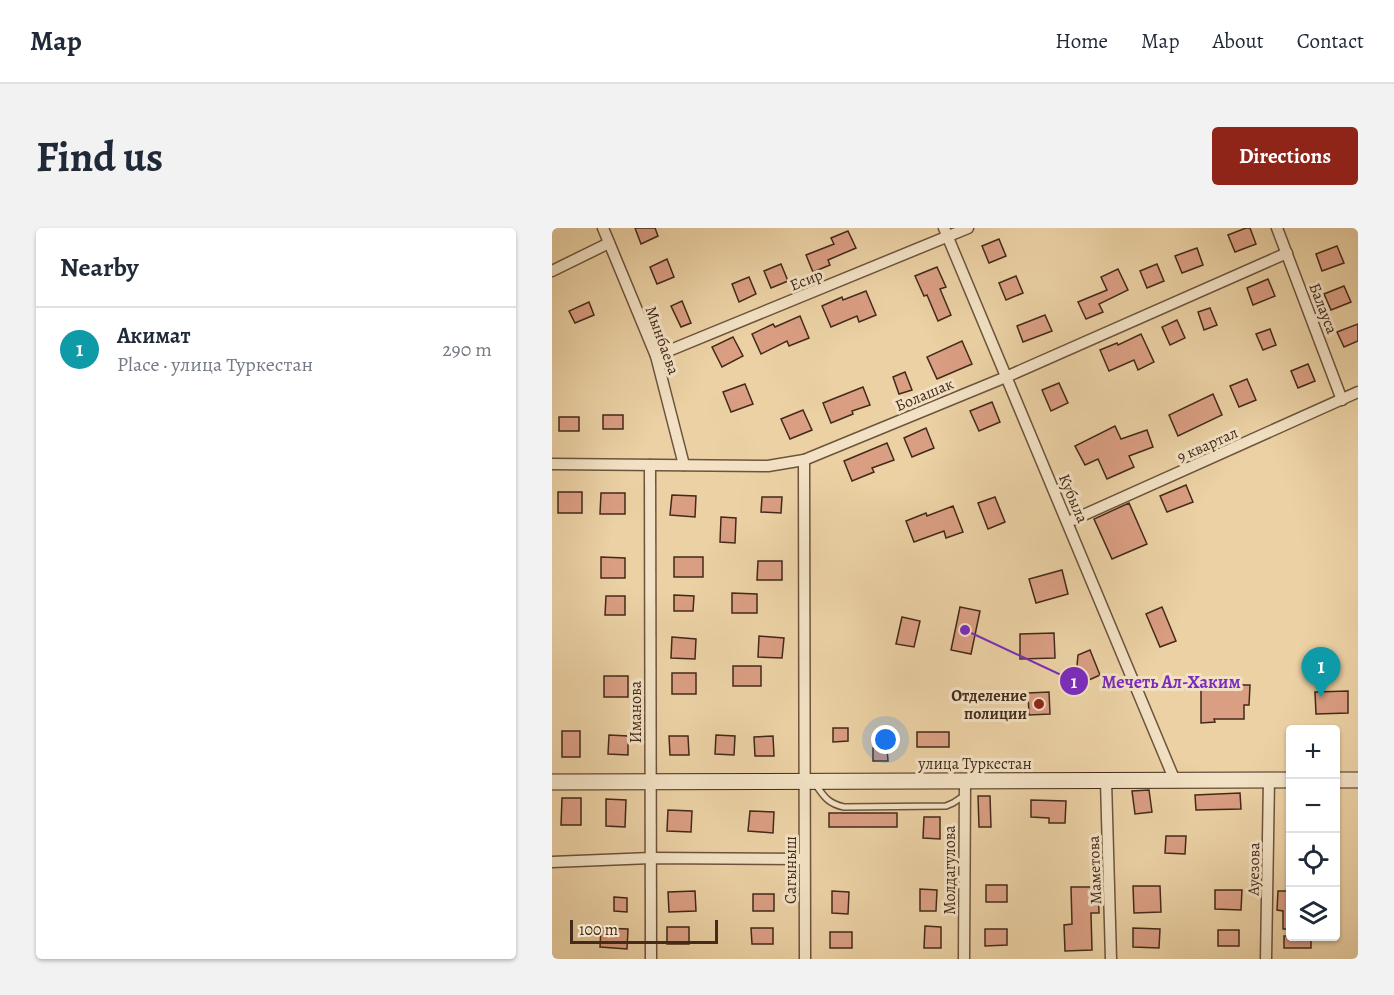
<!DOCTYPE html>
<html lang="en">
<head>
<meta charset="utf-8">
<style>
  body { margin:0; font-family:Alegreya,serif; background:#f2f2f3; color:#1f2937 }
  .controls { position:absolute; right:18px; bottom:18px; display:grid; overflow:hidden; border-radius:6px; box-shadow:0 2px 4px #0004 }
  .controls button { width:54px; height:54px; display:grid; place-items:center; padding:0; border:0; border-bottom:2px solid #e0e1e3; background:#fff; color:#1f2937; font:30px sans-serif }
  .scale { position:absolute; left:18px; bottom:15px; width:148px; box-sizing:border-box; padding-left:6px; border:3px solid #432a19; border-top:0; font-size:16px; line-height:21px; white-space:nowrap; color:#432a19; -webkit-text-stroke:4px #f2e1c4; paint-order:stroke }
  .you { position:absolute; left:334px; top:512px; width:21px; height:21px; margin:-15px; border:4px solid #fff; border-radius:50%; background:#1a73e8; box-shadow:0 0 0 9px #1a73e833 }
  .badge { display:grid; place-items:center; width:39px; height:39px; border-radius:50%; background:#8f2418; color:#fff; font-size:20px; font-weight:700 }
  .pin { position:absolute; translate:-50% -50px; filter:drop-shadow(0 2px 3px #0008) }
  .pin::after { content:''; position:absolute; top:32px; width:21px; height:18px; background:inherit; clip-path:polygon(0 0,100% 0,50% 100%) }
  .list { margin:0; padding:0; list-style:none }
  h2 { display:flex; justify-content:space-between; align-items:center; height:78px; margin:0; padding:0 24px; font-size:26px }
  h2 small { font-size:20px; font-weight:400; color:#747a83 }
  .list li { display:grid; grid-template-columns:39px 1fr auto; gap:18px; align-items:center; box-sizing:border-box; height:84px; padding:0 24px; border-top:2px solid #e0e1e3 }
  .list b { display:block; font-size:22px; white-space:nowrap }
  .list p { margin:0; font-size:20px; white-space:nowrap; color:#747a83 }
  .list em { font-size:20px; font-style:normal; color:#747a83 }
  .icon { flex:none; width:33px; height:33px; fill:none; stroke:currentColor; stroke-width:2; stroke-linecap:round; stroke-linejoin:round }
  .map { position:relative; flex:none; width:806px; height:731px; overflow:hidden; border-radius:6px }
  header { display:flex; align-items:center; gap:36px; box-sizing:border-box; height:84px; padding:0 30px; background:#fff; border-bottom:2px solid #e0e1e3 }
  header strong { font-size:28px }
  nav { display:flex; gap:33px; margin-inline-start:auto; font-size:21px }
  .intro { display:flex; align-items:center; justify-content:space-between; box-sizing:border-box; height:144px; padding:0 36px }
  h1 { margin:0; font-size:42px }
  .button { padding:15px 27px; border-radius:6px; background:#8f2418; color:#fff; font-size:21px; font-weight:700 }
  main { display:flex; gap:36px; padding:0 36px }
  aside { flex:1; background:#fff; border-radius:6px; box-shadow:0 2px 4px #0004 }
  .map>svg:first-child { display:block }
</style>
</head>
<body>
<header>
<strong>Map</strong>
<nav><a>Home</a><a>Map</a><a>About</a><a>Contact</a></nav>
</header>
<div class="intro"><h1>Find us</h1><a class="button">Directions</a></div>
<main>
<aside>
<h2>Nearby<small></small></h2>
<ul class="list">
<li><span class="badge" style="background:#0f9aa8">1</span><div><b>Акимат</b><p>Place · улица Туркестан</p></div><em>290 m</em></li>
</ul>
</aside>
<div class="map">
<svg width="806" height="731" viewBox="0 0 806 731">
  <rect width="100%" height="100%" fill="#ebd1a4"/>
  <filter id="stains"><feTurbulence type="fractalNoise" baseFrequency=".00333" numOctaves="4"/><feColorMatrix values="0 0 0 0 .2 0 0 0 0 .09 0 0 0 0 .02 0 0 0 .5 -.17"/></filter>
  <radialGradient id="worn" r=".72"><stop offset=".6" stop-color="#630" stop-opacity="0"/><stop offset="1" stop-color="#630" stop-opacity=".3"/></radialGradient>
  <g fill="#da9e83" stroke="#432a19" stroke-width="1.5">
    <path d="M83,0H103L106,8L89,16Z"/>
    <path d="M694,0H698L704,16L683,24L676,7Z"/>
    <path d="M296,3L304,20L276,32L278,37L261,44L254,27L282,16L279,10Z"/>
    <path d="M447,11L454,28L437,35L430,18Z"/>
    <path d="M785,18L792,35L770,43L764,26Z"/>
    <path d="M645,20L651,37L630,45L623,28Z"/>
    <path d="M115,31L122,49L105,56L98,39Z"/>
    <path d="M229,36L236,53L219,60L212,43Z"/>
    <path d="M605,36L612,53L595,60L588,43Z"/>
    <path d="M385,39L394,59L388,61L399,87L386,93L375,67L372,68L363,48Z"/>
    <path d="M566,41L576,62L547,76L551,84L534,91L526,74L555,62L549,49Z"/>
    <path d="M464,48L471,65L454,72L447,55Z"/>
    <path d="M197,49L204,66L187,74L180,56Z"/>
    <path d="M716,51L723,68L701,77L695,60Z"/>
    <path d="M792,58L799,74L779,82L772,66Z"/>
    <path d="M314,63L324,87L307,94L305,88L279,99L270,78L290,69L291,72Z"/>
    <path d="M130,73L139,95L129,99L119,78Z"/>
    <path d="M37,74L42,87L23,95L17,83Z"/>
    <path d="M658,80L665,97L652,102L646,84Z"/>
    <path d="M493,87L500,103L471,114L465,98Z"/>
    <path d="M248,88L257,110L237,118L235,113L209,126L200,106L221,96L223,99Z"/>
    <path d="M625,92L633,110L618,117L610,99Z"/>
    <path d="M806,96V113L792,119L785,104Z"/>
    <path d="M718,101L724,117L711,122L704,106Z"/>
    <path d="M589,106L602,134L586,142L582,132L557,143L548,122L565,115L566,117Z"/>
    <path d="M181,109L191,128L170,139L160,119Z"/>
    <path d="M410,113L420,136L385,151L375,129Z"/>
    <path d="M756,136L763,153L746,160L739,143Z"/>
    <path d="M353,144L360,162L347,166L341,149Z"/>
    <path d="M695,151L704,172L687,179L678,158Z"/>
    <path d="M507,155L516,175L499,183L490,162Z"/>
    <path d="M193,156L201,176L179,184L171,164Z"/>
    <path d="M311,159L318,177L300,183L301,186L279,195L271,175Z"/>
    <path d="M661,166L670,187L626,208L617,187Z"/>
    <path d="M440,174L448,194L427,203L418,183Z"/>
    <path d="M251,182L260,202L238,211L229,191Z"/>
    <rect x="51" y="187" width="20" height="14"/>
    <rect x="7" y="189" width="20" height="14"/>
    <path d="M563,198L569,211L595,202L601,219L577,228L582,239L555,251L546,231L533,237L523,218Z"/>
    <path d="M374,200L382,220L360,229L352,210Z"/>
    <path d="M335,215L342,232L320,240L322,244L300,253L292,233Z"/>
    <path d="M634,257L641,274L615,284L608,268Z"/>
    <rect x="6" y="264" width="24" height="21"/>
    <path d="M49,265H73V286H48Z"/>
    <path d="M120,267L144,268L143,289L118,287Z"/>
    <path d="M210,269H230L229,285L209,284Z"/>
    <path d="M443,269L453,294L436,301L426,275Z"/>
    <path d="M577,275L595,316L560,331L542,291Z"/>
    <path d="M401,278L411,304L394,310L392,303L362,314L354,293L374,285L375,288Z"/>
    <path d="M169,289L184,290L183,315L168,314Z"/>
    <path d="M49,329L73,330V350H49Z"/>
    <rect x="122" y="329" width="29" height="20"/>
    <path d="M206,333H230V352H205Z"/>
    <path d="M510,342L516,366L484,375L477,351Z"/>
    <path d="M180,365L205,366V385H180Z"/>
    <path d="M122,367L142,368L141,383H122Z"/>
    <path d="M54,368H73V387H53Z"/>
    <path d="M408,379L428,383L419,426L399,422Z"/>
    <path d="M610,379L624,413L608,419L594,386Z"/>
    <path d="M350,389L368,393L362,419L344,416Z"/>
    <path d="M502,405L503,430L468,431V406Z"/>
    <path d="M207,408L232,410L230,430L206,429Z"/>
    <path d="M120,409L144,411L143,431L119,430Z"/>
    <path d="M538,422L548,447L528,456L524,448L526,427Z"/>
    <rect x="181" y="438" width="28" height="20"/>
    <rect x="120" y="445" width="24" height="21"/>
    <rect x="52" y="448" width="24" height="21"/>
    <path d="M649,457H698L697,477H692V491H662L663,494L649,495Z"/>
    <path d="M796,463V485L764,486L763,464Z"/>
    <path d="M497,464L498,486L477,487L476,465Z"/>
    <path d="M281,500H296V513L281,514Z"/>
    <rect x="10" y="503" width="18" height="26"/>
    <rect x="365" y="504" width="32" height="15"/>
    <path d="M57,507L76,508V527L56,526Z"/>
    <path d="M164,507L183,508L182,527L163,526Z"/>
    <path d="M117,508H136L137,527H118Z"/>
    <path d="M221,508L222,528H203L202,509Z"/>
    <path d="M321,520H335L336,533H321Z"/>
    <path d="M597,562L600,584L583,586L580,563Z"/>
    <path d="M688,565L689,581L644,582L643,567Z"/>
    <path d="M426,568H438L439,599H427Z"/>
    <path d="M10,570H29V597H9Z"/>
    <path d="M54,571L74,572L73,599L54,598Z"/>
    <path d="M479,572L514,573L513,595H497V590L479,589Z"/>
    <path d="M116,582L140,583L139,604L115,603Z"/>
    <path d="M198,583L222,584L221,605L196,603Z"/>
    <rect x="277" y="585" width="68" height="14"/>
    <path d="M372,589H388V611L371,610Z"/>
    <path d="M614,608H634L633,626L613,625Z"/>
    <rect x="434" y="657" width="21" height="17"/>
    <path d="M581,658H608L609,684L582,685Z"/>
    <path d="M519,659H546L547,685H539L540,722L513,723L512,697L520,696Z"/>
    <path d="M368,661L385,662L384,683H368Z"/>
    <path d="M663,662H690L689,682L663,681Z"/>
    <path d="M143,663L144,683L117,684L116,664Z"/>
    <path d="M280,663L297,664L296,686L280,685Z"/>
    <path d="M726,663H738V701H731V683L725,682Z"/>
    <rect x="201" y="666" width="21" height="17"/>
    <path d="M62,669L75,670V684L62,683Z"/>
    <path d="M373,698L389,699V720H372Z"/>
    <rect x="115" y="699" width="22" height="17"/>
    <path d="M49,700L76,701L75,721L48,719Z"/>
    <path d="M199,700H221V716H200Z"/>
    <path d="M581,700L608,701L607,720L581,719Z"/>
    <path d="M433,701H455V717L433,718Z"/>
    <rect x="666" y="702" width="21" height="16"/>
    <rect x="278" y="704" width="22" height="16"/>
    <rect x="732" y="708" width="27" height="12"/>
  </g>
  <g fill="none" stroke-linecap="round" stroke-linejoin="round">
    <defs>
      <path id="lane" d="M264,557C272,569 277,576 292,579L394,578L401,575L413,567"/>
      <g id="street">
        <path d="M51,0L104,128L132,237"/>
        <path d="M392,0L623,553"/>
        <path d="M725,0L790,172"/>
        <path d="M0,43L57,15"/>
        <path d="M104,128L416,0"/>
        <path d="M252,232L253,731"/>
        <path d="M0,236L216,238L252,232L454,149L735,25"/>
        <path d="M98,237L99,731"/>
        <path d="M516,294L806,164"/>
        <path d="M554,553L559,731"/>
        <path d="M0,634L99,630L252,631"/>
        <path d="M412,731L413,553"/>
        <path d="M714,731L717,551"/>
      </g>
      <g id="secondary">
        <path d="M784,552H806"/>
        <path d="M0,554L738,552"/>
      </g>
    </defs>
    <use href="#lane" stroke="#6d543c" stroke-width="8"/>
    <use href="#street" stroke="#6d543c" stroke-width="13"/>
    <use href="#secondary" stroke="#432a19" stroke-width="17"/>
    <use href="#lane" stroke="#f2e1c4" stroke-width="5"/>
    <use href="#street" stroke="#f2e1c4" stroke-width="10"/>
    <use href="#secondary" stroke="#f2e1c4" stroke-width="15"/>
  </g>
  <circle fill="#8f2418" stroke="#f2e1c4" stroke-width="2" cx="487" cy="476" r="6"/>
  <g text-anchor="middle" stroke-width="6" stroke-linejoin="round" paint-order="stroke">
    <g font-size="16" fill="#432a19" stroke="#f2e1c4">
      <text transform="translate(254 51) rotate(-22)" y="6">Есир</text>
      <text transform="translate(772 80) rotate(69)" y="6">Балауса</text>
      <text transform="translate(111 112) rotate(70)" y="6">Мынбаева</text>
      <text transform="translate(372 166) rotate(-23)" y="6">Болашак</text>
      <text transform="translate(655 216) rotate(-24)" y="6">9 квартал</text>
      <text transform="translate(522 270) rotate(67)" y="6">Кубыла</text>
      <text transform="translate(83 484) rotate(-90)" y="6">Иманова</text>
      <text x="423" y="541">улица Туркестан</text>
      <text transform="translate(701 641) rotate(-89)" y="6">Ауезова</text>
      <text transform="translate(238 642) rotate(-90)" y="6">Сагыныш</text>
      <text transform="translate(397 642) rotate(-90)" y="6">Молдагулова</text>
      <text transform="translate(542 642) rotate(-92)" y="6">Маметова</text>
    </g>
    <g font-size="16" font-weight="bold" fill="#432a19" stroke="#f2e1c4" text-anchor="end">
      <text x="475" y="473">Отделение<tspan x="475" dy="18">полиции</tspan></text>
    </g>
  </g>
  <path fill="none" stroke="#7b2cbf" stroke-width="2" d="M413 402L522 453"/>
  <g fill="#7b2cbf" stroke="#f2e1c4" stroke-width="2">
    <circle cx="413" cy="402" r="6"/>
    <circle cx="522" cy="453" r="15"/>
  </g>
  <g font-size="18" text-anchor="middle" font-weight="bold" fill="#fff">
    <text x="522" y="460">1</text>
  </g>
  <g font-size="18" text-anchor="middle" font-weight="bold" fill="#7b2cbf" stroke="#f2e1c4" stroke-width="6" stroke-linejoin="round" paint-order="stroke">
    <text x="619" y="460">Мечеть Ал-Хаким</text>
  </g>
  <rect width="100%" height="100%" filter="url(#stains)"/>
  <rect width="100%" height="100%" fill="url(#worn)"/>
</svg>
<div class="controls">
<button>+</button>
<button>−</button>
<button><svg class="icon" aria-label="locate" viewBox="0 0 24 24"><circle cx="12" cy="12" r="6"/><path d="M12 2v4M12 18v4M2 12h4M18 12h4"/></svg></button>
<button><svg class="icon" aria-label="layers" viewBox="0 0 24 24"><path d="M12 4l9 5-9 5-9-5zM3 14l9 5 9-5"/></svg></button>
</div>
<div class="scale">100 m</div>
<div class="you"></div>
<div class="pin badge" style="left:769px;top:469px;background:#0f9aa8">1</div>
</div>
</main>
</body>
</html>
